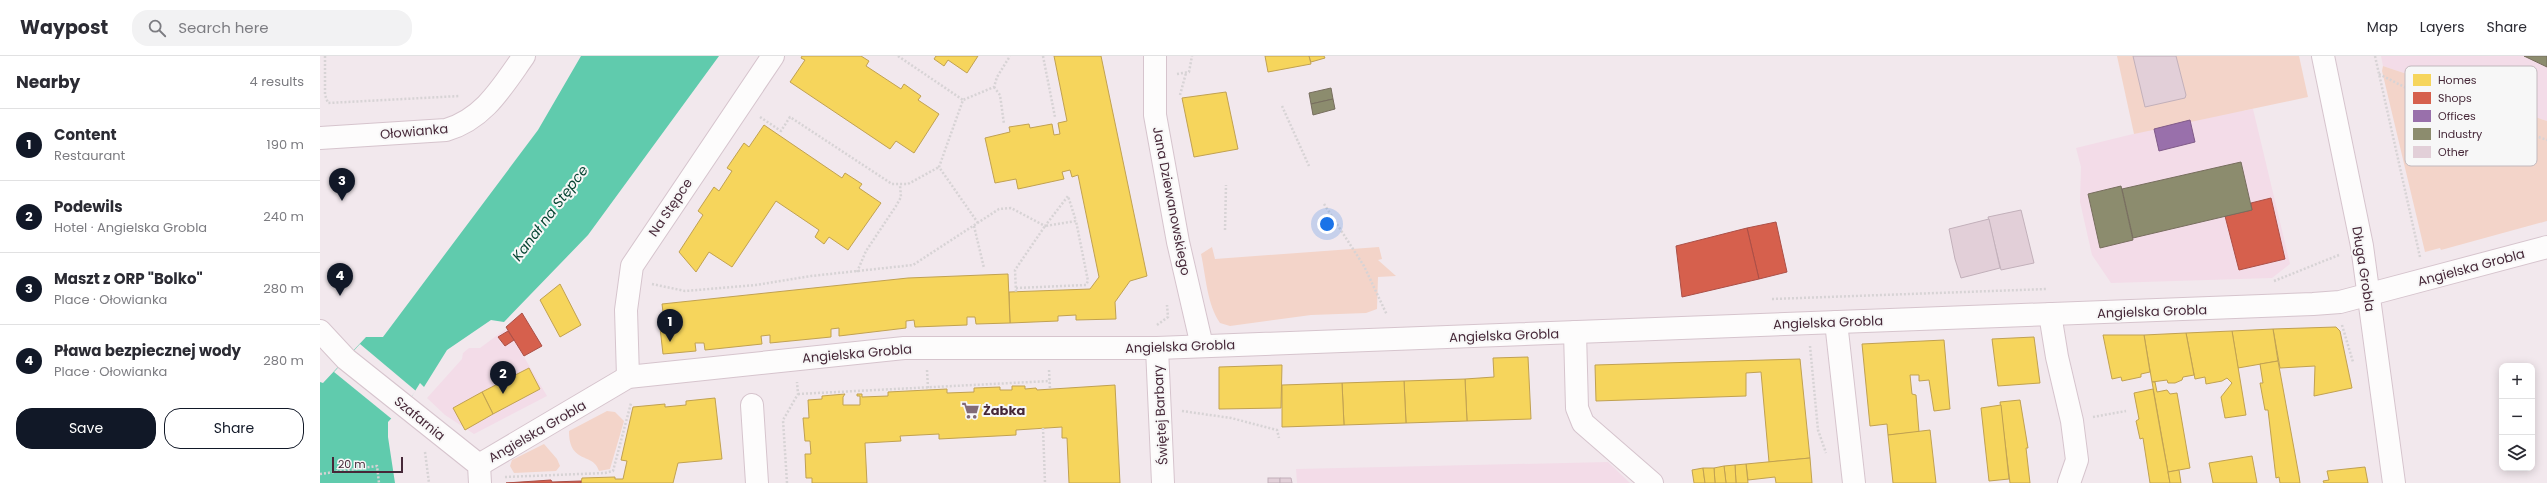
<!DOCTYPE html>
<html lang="en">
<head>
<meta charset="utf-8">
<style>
  body { margin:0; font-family:Poppins,sans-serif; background:#f2f2f3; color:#2b2b33 }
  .controls { position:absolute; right:12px; bottom:12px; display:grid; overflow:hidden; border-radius:8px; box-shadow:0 2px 10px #0003 }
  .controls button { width:36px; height:36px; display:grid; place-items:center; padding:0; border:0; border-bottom:1px solid #e1e1e2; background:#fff; color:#2b2b33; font:20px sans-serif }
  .scale { position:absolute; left:12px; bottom:10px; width:71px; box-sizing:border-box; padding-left:4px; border:2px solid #462838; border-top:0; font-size:11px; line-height:14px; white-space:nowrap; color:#462838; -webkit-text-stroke:3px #f7f7f7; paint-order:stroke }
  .you { position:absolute; left:1007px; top:168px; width:14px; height:14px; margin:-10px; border:3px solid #fff; border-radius:50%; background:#1a73e8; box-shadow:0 0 0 6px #1a73e833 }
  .badge { display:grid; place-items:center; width:26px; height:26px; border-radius:50%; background:#111827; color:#fff; font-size:13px; font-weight:700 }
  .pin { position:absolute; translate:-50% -33px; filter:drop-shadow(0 1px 2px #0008) }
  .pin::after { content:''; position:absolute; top:21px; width:14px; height:12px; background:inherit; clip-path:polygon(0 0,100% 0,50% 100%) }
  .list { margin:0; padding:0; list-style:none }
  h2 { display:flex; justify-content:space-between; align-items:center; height:52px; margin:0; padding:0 16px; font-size:17px }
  h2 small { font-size:13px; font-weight:400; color:#7c7c81 }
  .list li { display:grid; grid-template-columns:26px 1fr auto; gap:12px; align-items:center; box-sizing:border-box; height:72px; padding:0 16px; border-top:1px solid #e1e1e2 }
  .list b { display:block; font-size:15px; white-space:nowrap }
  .list p { margin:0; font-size:13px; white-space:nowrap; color:#7c7c81 }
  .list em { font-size:13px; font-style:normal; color:#7c7c81 }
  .actions { display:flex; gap:8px; padding:12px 16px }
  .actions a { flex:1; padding:9px 0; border:1px solid #111827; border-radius:16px; text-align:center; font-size:14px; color:#111827 }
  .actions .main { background:#111827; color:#fff }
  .icon { flex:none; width:22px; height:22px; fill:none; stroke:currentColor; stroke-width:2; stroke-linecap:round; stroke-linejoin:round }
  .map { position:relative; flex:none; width:2227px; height:427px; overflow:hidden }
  header { display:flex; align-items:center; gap:24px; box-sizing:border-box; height:56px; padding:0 20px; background:#fff; border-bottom:1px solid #e1e1e2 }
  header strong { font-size:19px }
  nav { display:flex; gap:22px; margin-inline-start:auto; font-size:14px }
  .search { width:280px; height:36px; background:#f2f2f3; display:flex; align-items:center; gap:10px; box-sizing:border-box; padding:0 14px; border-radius:16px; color:#7c7c81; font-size:15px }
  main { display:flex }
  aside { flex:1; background:#fff }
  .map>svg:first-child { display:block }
</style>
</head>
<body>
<header>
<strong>Waypost</strong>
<div class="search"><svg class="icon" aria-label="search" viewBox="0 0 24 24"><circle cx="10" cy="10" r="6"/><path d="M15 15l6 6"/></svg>Search here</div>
<nav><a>Map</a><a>Layers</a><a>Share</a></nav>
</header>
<main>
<aside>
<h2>Nearby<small>4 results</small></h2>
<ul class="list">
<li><span class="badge">1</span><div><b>Content</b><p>Restaurant</p></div><em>190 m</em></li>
<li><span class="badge">2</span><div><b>Podewils</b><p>Hotel · Angielska Grobla</p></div><em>240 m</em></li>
<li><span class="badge">3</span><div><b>Maszt z ORP &quot;Bolko&quot;</b><p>Place · Ołowianka</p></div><em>280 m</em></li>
<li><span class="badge">4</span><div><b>Pława bezpiecznej wody</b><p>Place · Ołowianka</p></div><em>280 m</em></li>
</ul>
<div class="actions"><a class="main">Save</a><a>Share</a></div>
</aside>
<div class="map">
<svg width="2227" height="427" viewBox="0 0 2227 427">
  <rect width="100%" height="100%" fill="#f2e8ed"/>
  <g fill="#f3dce8">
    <path d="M2061,0H2227V65L2063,10Z"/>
    <path d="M1933,53L1970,208L1952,222L1791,227L1772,199L1760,146L1761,111L1756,92L1870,64Z"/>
    <path d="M187,272L227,340L154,378L125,359L107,342L142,303L143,297L149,292H160Z"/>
    <path d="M1288,406L1310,427H977L976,413Z"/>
  </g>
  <g fill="#f3d4c9">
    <path d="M1797,0H1979L1988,41L1814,78Z"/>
    <path d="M2063,10L2227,65V165L2121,194L2120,192L2105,196L2062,15Z"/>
    <path d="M892,191L895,203L1059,191L1062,203L1058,204L1076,220L1058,221L1057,253L1046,257L991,259L910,270L900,267C887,248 886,221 881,198Z"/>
    <path d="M287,355L295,356L304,365L290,413L279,415C274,396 249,409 249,375Z"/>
    <path d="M224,388L237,403L240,410L236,415L194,417L190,410L192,404Z"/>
  </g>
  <path fill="#60cbad" d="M261,0H399L268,179L184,266L171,264L127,294L104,331L100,327L92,340L68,366V381L75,427H0V326L3,327L46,281H63L218,74Z"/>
  <path fill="#f2e8ed" d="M40,288L96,335L73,364L14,316Z"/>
  <g fill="#f6d55c" stroke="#c1a151">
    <path d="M482,0H541L549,5L546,10L581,33L584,28L601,40L598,44L619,58L594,97L576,85L570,93L470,26L485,4L481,2Z"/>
    <path d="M616,0H658L647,17L628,4L624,10L614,3Z"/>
    <path d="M734,0H781L827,220L810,225L795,246L796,263L756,264V259L738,260V265L690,267L689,236L770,233L779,221L758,119L752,121L750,114L742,116L744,123L698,133L696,123L675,127L665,82L690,76L689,71L709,68L710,72L732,68L734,79L740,78L738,67L747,65Z"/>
    <path d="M945,0H989L991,8L948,16Z"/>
    <path d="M989,0H1004L1005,2L991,6Z"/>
    <path d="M906,36L918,93L874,101L862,42Z"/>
    <path d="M444,69L522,122L525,117L542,128L539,132L561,147L528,194L509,181L504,188L495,181L499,174L456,145L412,211L389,196L376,216L359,196L383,159L378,155L394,131L399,135L412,115L407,112L424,87L429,91Z"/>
    <path d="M688,218L690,267L656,268L655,261H647V269L595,271L594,264L586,265V272L519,280V272L511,273V281L450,287V279L441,280L442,288L385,294L384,287H375L376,295L343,298L340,272H345L342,248L588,222Z"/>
    <path d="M240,228L261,269L240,281L220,244Z"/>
    <path d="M2016,271L2020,275L2032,332L1994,340L1995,310L1960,312L1953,273Z"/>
    <path d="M1953,273L1958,305L1918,312L1912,275Z"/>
    <path d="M1912,275L1926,359L1905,362L1901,341L1912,327L1907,322L1902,325L1886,328L1885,321L1875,323L1866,277Z"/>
    <path d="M1866,277L1874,319L1863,321L1862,324L1855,327H1848L1847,324L1832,326L1824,279Z"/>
    <path d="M1783,279H1824L1830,316L1821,318V321L1802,325L1801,321L1792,323Z"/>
    <path d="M1714,281L1720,327L1678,330L1672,283Z"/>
    <path d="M1624,284L1630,353L1614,355L1609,324L1599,325V319H1590L1592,338L1596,339L1599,376L1568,379L1567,368L1550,370L1542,288Z"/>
    <path d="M1208,301L1211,363L1147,365L1145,323L1174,321L1173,302Z"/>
    <path d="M1480,303L1490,402L1449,406L1441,316L1426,317V340L1276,345L1275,309Z"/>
    <path d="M1958,305L1979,420L1980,427H1960L1959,421L1956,422L1948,354H1945L1940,327H1943L1940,308Z"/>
    <path d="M962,309L961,352L899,353V311Z"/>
    <path d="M209,312L220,333L173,358L162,336Z"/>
    <path d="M1145,323L1147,365L1086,367L1084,325Z"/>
    <path d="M1084,325L1086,367L1024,369L1022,327Z"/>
    <path d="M1832,326H1835L1837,336L1847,334L1850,338L1857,337L1870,412L1848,416Z"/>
    <path d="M1022,327L1024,369L962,371V329Z"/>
    <path d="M795,329L800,427H749L747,382H742V371L696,374V379L619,383V378L580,380L581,385L545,387L547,427H492V422H486L485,398H491L490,385H485L483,362H489L488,344L502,343V340L525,338L523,341V349H540V340H537V338H542V341L568,340V336L627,333V337L654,336V332L680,331V334H692V330H705V333L716,332L717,334Z"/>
    <path d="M1833,333L1842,384L1850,427H1830L1823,382L1820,383L1816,365L1819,363L1814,337Z"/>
    <path d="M162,336L173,358L145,374L133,352Z"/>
    <path d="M395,342L402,403L358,407L353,427H261L262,422L295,421V423H303L307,405L301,404L313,351L345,348V351L366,349V345Z"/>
    <path d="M1700,344L1708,392H1706L1710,427H1690L1680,346Z"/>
    <path d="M1681,349L1689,423L1669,425L1661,352Z"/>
    <path d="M1610,374L1616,427H1573L1568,379Z"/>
    <path d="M1932,400L1937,427H1893L1889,407Z"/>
    <path d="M1490,402L1492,427H1456L1455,421L1428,424L1426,408Z"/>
    <path d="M1426,408L1428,427H1416L1415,409Z"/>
    <path d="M1415,409L1416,427H1406L1404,410Z"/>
    <path d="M1404,410L1406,427H1395L1394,412Z"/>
    <path d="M2045,411L2048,427H2004L2003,425L2009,424L2007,415Z"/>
    <path d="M1383,412L1385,427H1374L1372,414Z"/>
    <path d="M1383,412H1394L1395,427H1385Z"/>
    <path d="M1859,414L1861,427H1850L1848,416Z"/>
  </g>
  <g fill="#d6604d" stroke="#ab4f47">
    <path d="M1951,142L1965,203L1919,214L1905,160L1932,154L1931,147Z"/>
    <path d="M1456,166L1467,216L1439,223L1427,172Z"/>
    <path d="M1427,172L1439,223L1362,241L1356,190Z"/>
    <path d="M202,257L222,290L204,300L186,271Z"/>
    <path d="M188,275L194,284L185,290L178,281Z"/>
    <path d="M231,424L232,426L261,425V427H186Z"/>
  </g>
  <path fill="#9970ab" stroke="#805a88" d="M1870,64L1875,86L1839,95L1834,73Z"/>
  <g fill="#8c8c6e" stroke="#776e5e">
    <path d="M2204,0H2227V11Z"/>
    <path d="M1011,32L1013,43L991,48L989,37Z"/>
    <path d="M1013,43L1015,53L993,59L991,48Z"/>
    <path d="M1921,106L1932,154L1813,182L1802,133Z"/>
    <path d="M1801,130L1813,184L1780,192L1768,138Z"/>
  </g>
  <g fill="#e2cfd8" stroke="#c2b0ba">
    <path d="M1813,0H1856L1866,39L1865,42L1825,51Z"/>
    <path d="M1701,154L1714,207L1681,214L1668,161Z"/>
    <path d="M1669,163L1680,212L1641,222L1635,203L1629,173Z"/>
    <rect x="948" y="422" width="12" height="5"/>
    <path d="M960,422H971L972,427H960Z"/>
  </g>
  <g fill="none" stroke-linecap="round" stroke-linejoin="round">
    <defs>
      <g id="minor">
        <path d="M835,0V59L858,186L882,290"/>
        <path d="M2003,0L2042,190L2074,427"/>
        <path d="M0,82L126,74C164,63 182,31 204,0"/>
        <path d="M1730,258L1737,301L1752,365L1757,404L1749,427"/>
        <path d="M1516,266L1534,427"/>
        <path d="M0,275L26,303L159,409L160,427"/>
        <path d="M1255,276L1257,352L1263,367L1332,427"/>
        <path d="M837,292L843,427"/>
        <path d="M308,321L306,254L312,210L453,0"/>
        <path d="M432,349L437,427"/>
        <path d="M159,409L308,321L584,292H837L1993,248L2020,246L2227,191"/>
      </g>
    </defs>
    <use href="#minor" stroke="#d6c4cd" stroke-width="24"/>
    <g stroke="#d7d3d5" stroke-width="2.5" stroke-dasharray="2 2" stroke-linecap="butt">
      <path d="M5,0V39L8,47L140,40"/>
      <path d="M578,0L643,44"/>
      <path d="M723,0L735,61"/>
      <path d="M2055,0L2100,201"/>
      <path d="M857,18L869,16L872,0"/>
      <path d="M2059,18L2098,38L2227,84"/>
      <path d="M674,31L680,39L684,68"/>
      <path d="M860,39L866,17"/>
      <path d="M962,50L989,110"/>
      <path d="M440,61L461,75L470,61L572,128H588L619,111"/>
      <path d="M1004,148L1044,210L1067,259"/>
      <path d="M658,167L619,111L643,44L674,31L677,21L690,0"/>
      <path d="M654,170L664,212"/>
      <path d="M905,174L906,129"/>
      <path d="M537,216L546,195L576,150L581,141L580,129"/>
      <path d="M1954,225L2019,199"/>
      <path d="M332,228L365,235L436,229L491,220L593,209L679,153L691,152L725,170L748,140L756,165"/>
      <path d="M696,232L766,229L768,225L756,165L725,170L695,214L696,236"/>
      <path d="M1452,243L1727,233"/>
      <path d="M837,269L848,261L847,249"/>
      <path d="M2022,269L2033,306"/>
      <path d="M1490,290L1498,374L1506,397"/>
      <path d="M607,314L608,332"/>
      <path d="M729,314L730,334"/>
      <path d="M478,338L730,325"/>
      <path d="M862,355L911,362L957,374L959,382"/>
      <path d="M1773,361L1806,355"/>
      <path d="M723,372L725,427"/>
      <path d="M105,396L109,427"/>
      <path d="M0,418L57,410L59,427"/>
      <path d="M185,421L285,417L293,415L311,347"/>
      <path d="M467,427L463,364L478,338L477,326"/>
    </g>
    <use href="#minor" stroke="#fdfcfc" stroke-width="22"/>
  </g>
  <defs>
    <symbol id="supermarket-bare" viewBox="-9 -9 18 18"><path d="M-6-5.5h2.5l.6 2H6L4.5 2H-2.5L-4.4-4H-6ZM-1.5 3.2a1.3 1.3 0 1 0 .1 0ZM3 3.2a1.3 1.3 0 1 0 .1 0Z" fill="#826b77" stroke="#f7f7f7" stroke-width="2.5" paint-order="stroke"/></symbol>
  </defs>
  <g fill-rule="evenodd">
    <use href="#supermarket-bare" x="638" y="342" width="25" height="25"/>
  </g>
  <g text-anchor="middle" stroke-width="4" stroke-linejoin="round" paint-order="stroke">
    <g font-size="13" fill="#462838" stroke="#f7f7f7">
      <text transform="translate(94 75) rotate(-5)" y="5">Ołowianka</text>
      <text transform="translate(852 145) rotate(79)" y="5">Jana Dziewanowskiego</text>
      <text transform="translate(350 151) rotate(-56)" y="5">Na Stępce</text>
      <text transform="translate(2151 211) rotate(-15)" y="5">Angielska Grobla</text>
      <text transform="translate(2044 213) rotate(81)" y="5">Długa Grobla</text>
      <text transform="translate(1832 255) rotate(-2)" y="5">Angielska Grobla</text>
      <text transform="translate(1508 266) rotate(-2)" y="5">Angielska Grobla</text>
      <text transform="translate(1184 279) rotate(-2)" y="5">Angielska Grobla</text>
      <text transform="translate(860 290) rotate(-2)" y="5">Angielska Grobla</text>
      <text transform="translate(537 297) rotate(-5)" y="5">Angielska Grobla</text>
      <text transform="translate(840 359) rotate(-93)" y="5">Świętej Barbary</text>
      <text transform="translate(100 362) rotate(39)" y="5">Szafarnia</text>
      <text transform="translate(217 375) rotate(-30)" y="5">Angielska Grobla</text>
    </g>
    <g font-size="13" font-weight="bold" fill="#462838" stroke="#f7f7f7" text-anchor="start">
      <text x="663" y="359">Żabka</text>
    </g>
    <g font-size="14" font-style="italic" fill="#074633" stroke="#f7f7f7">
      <text transform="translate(230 157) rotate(-53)" y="5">Kanał na Stępce</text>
    </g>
  </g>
  <rect x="2085" y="10" width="132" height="100" rx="6" fill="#f7f7f7" stroke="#c2b9be" stroke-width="1"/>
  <rect x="2093" y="18" width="18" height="12" fill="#f6d55c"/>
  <rect x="2093" y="36" width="18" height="12" fill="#d6604d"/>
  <rect x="2093" y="54" width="18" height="12" fill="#9970ab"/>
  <rect x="2093" y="72" width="18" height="12" fill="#8c8c6e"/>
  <rect x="2093" y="90" width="18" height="12" fill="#e2cfd8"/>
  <g font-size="11" fill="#462838">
    <text x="2118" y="28">Homes</text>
    <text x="2118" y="46">Shops</text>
    <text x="2118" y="64">Offices</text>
    <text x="2118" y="82">Industry</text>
    <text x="2118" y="100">Other</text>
  </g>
</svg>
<div class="controls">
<button>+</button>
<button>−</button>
<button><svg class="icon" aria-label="layers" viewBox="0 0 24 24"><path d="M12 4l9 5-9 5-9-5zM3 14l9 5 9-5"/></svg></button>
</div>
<div class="scale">20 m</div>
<div class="you"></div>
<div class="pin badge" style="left:350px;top:286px">1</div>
<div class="pin badge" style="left:183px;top:338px">2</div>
<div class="pin badge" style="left:22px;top:145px">3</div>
<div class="pin badge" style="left:20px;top:240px">4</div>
</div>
</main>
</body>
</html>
